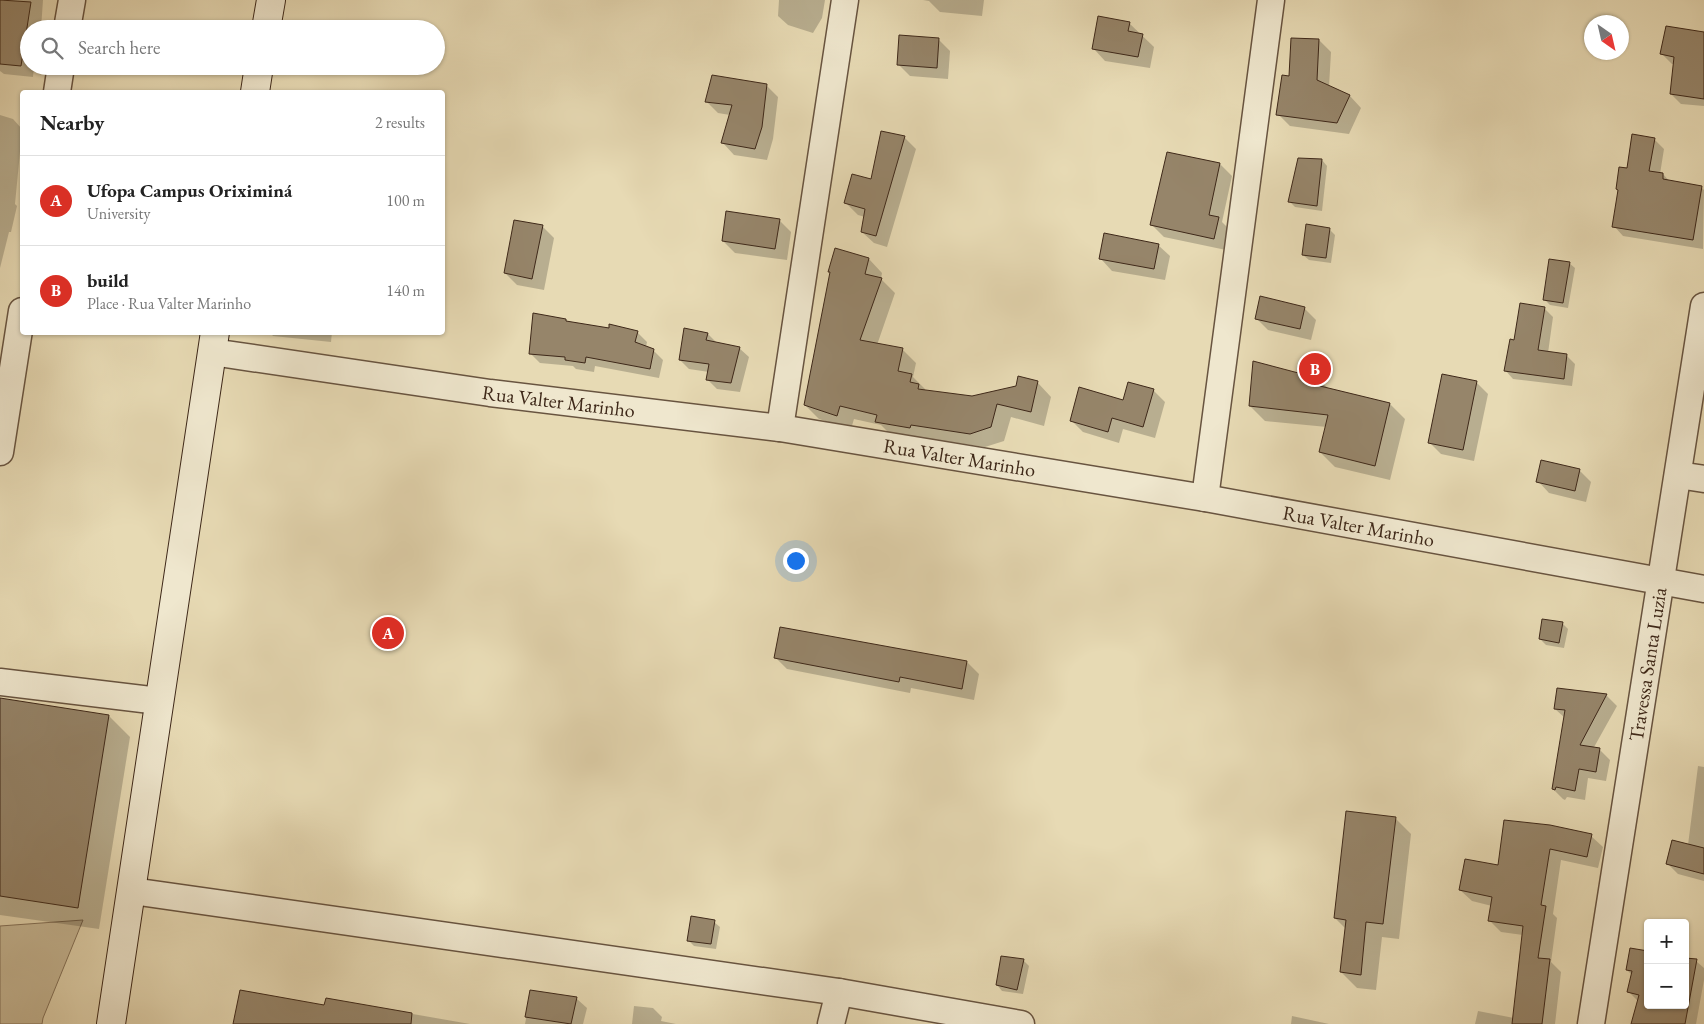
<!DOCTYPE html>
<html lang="en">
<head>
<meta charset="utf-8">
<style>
  body { margin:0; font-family:"EB Garamond",serif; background:#f6f6f6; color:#222 }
  .controls { position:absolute; right:15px; bottom:15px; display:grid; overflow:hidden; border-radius:5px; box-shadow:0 1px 4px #0004 }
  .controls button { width:45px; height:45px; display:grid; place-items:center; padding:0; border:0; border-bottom:1px solid #e0e0e0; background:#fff; color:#222; font:25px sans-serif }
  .compass { position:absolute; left:1584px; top:15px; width:45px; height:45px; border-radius:50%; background:#fff; box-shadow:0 1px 4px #0004; rotate:146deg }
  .you { position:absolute; left:795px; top:560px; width:18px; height:18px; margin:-12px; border:4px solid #fff; border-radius:50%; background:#1a73e8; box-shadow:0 0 0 8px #1a73e833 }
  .badge { display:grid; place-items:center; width:32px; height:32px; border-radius:50%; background:#d93025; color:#fff; font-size:16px; font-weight:700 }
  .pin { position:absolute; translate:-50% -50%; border:2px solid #fff; box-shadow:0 1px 5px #0006 }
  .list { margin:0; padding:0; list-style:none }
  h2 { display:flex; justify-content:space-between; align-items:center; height:65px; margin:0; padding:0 20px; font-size:21px }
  h2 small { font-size:16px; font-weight:400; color:#767676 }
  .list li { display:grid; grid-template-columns:32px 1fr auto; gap:15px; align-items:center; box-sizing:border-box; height:90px; padding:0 20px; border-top:1px solid #e0e0e0 }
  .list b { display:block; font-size:19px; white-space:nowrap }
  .list p { margin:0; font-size:16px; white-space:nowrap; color:#767676 }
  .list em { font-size:16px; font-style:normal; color:#767676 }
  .icon { flex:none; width:28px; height:28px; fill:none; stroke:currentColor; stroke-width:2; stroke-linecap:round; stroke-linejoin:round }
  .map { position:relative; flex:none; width:1704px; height:1024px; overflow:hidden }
  .search { position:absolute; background:#fff; box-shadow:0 1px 4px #0004; left:20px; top:20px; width:425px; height:55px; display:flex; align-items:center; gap:12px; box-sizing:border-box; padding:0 18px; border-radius:28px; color:#767676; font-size:19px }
  .panel { position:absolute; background:#fff; box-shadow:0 1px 4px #0004; left:20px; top:90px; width:425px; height:245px; border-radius:5px }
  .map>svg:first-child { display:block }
</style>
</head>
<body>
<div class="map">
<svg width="1704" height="1024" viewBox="0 0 1704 1024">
  <rect width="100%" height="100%" fill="#e7dab4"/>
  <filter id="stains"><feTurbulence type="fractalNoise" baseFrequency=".004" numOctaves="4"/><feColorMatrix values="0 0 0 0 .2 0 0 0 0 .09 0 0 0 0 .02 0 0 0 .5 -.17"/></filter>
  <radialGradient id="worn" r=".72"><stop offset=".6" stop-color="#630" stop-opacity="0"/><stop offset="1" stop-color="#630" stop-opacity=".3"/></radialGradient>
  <path fill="#cabc9a" stroke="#84725a" d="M83,920L43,1018L42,1024H0V926Z"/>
  <g fill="#0003">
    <path d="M4,0H43L41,29H29V66H34L33,77L4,74L0,71V8Z"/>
    <path d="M779,0H825L822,18L813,33L788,25L778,16Z"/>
    <path d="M923,0H984L982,16L940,12L929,1Z"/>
    <path d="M1129,23L1154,47L1150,68L1105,61L1094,49Z"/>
    <path d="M1704,33V106L1681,104L1671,94L1675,64H1672L1662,54Z"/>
    <path d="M938,39L950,51L948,79L910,76L898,64Z"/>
    <path d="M1319,40L1331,52L1329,87L1350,96L1361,108L1349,134L1290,126L1278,114L1290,78Z"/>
    <path d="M766,85L778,97L773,139L767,160L734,155L723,143L730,115L718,113L706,101Z"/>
    <path d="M0,115L13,119L22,129V153L20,152L15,204L17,206L11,232H9L0,268Z"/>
    <path d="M904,137L916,149L887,247L874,243L862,232L865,217L858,215L846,203L872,180Z"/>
    <path d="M1654,139L1664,149L1660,174H1663L1670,182L1701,187L1704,190L1703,249L1623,236L1614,226L1619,191L1617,189Z"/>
    <path d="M1168,154L1220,164L1232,176L1222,222L1230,230L1226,250L1164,237L1152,225Z"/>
    <path d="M1322,160L1327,166L1322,211L1295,207L1289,201Z"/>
    <path d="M779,220L791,232L787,260L735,253L723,241Z"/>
    <path d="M542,226L554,238L544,290L517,285L505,273Z"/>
    <path d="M1329,229L1335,235L1331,263L1309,260L1303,255Z"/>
    <path d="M1158,245L1170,256L1165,280L1112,271L1101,259Z"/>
    <path d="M869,259L882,273L881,279L895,293L877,345L902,349L916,363L913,377L925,389V391L972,398L1038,383L1051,397L1044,426L1011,417L1004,441L985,447L924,438V442L891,435L881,425L854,419L851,429L819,419L805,405L831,273L829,272Z"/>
    <path d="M1569,263L1575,268L1568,308L1550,305L1545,300Z"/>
    <path d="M1304,308L1316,320L1311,340L1268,330L1256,318Z"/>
    <path d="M1544,308L1553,317L1548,353L1566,355L1575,364L1572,386L1513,379L1505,370L1515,341Z"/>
    <path d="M566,320L568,323L637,332L647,342L646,347L653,350L663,360L659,378L595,366L594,372L576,369L573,366L540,363L530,353Z"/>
    <path d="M270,332H332L331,342L273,336Z"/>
    <path d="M708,334L717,343L739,348L749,357L740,392L717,389L708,380L709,372L689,369L680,360Z"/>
    <path d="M1320,381L1329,389L1390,404L1405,419L1390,480L1335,467L1320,452L1327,427L1265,421L1250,406Z"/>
    <path d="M1476,382L1488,394L1474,461L1441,454L1429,442Z"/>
    <path d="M1129,384L1154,391L1165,402L1155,438L1123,429L1119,443L1083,432L1071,420L1124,402Z"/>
    <path d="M1579,470L1591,482L1586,502L1549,493L1538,481Z"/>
    <path d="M1562,623L1568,629L1564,648L1546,645L1540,639Z"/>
    <path d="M781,629L967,662L979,674L974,700L911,688L910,693L787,669L776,658Z"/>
    <path d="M1558,689L1607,696L1617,706L1593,749L1600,750L1610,760L1606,781L1588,778L1585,800L1567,797L1565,800L1563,799L1553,789L1565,718L1555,709Z"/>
    <path d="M0,699L109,716L130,737L99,929L0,915Z"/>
    <path d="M1698,766L1704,767V881L1678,874L1667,863L1688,845Z"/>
    <path d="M1395,818L1411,834L1399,939L1382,937L1376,990L1357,988L1341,972L1346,929L1335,918Z"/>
    <path d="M1505,822L1591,836L1603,847L1598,868L1561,860L1553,914L1557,918L1551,962L1561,972L1555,1024H1475L1478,1011L1514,1018L1523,935L1501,932L1490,921L1492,906L1472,901L1460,890L1499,867Z"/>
    <path d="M714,922L720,927L716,949L694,946L688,940Z"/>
    <path d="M1685,944L1689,948L1687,959L1696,961L1704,968V980L1696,1024H1632L1638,1001L1629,992L1632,975L1627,970L1631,950L1648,1005H1685Z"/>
    <path d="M1023,960L1029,966L1023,994L1002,991L997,985Z"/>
    <path d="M531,991L577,999L587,1008L583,1024H525Z"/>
    <path d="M327,999L470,1024H235L325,1006Z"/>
    <path d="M634,1006L653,1008L662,1017L661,1021L676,1024H632Z"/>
    <path d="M1292,1016L1329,1024H1291Z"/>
  </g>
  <g fill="#96856a" stroke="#3e2819">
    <path d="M0,0L31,2L21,66L0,64Z"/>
    <path d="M1098,16L1130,22L1128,31L1143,34L1138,57L1092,49Z"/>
    <path d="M1666,26L1704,32V99L1670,94L1674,57L1660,54Z"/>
    <path d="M899,35L939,38L937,68L897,65Z"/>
    <path d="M1291,38L1319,39L1317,80L1350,95L1337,123L1276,115L1282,75L1289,76Z"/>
    <path d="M712,75L767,84L762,127L755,149L721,143L732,105L705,102Z"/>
    <path d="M881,131L905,136L876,236L861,232L865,209L844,203L852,174L871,179Z"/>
    <path d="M1632,134L1655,138L1649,171L1663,173V179L1702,186L1693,240L1612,227L1618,190L1616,189L1619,167L1627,168Z"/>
    <path d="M1167,152L1220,163L1209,215L1219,217L1214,239L1150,225Z"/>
    <path d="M1298,158L1322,159L1317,206L1288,202Z"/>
    <path d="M726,211L780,219L775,249L722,241Z"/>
    <path d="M514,220L543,225L532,279L504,273Z"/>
    <path d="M1306,224L1330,228L1326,258L1302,255Z"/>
    <path d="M1104,233L1159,244L1154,269L1099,259Z"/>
    <path d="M835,248L869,258L865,274L882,278L860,340L903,348L898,371L912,374L910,382L919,384L918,389L972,396L1016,386L1018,376L1038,381L1031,412L997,404L991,427L970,434L911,425L910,428L875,422L877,415L840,406L837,416L804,405L830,272H828Z"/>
    <path d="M1549,259L1570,262L1563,303L1543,300Z"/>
    <path d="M1260,296L1305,307L1300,329L1255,319Z"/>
    <path d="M1520,303L1545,307L1538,350L1567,354L1564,379L1504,371L1510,339L1514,340Z"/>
    <path d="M533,313L566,319V321L609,328V324L638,331L635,342L654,349L650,369L586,357L585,363L565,360V357L529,354Z"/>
    <path d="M684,328L708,333L706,340L740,347L731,383L706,380L709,364L679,360Z"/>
    <path d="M1253,361L1321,379L1320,386L1390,403L1375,466L1319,452L1328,415L1249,406Z"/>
    <path d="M1442,374L1477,381L1463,450L1428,443Z"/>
    <path d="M1128,382L1154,389L1143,427L1112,418L1108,432L1070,421L1079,387L1123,400Z"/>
    <path d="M1541,460L1580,469L1575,491L1536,482Z"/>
    <path d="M1542,619L1563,622L1559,643L1539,639Z"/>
    <path d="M780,627L967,661L962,689L900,677L899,682L774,658Z"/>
    <path d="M1557,688L1607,694L1580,745L1600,748L1596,772L1579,769L1575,791L1556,787L1555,790L1552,789L1565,710L1554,709Z"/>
    <path d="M0,698L109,715L78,908L0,896Z"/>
    <path d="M1346,811L1396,817L1383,924L1366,922L1361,975L1340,972L1346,920L1334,918Z"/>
    <path d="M1504,820L1550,825L1592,834L1587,857L1550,849L1541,905L1546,906L1538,958L1550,959L1542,1024H1512L1523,926L1488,921L1492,897L1459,890L1465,859L1498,865Z"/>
    <path d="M1672,840L1704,848V874L1666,864Z"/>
    <path d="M691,916L715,920L711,944L687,941Z"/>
    <path d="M1630,948L1648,951V1005H1685V958L1697,959L1685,1024H1631L1639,995L1627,992L1632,971L1626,970Z"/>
    <path d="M1001,956L1024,959L1017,990L996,985Z"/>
    <path d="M240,990L324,1005L326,998L412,1013L411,1024H233Z"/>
    <path d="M530,990L577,997L571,1024L525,1017Z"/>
  </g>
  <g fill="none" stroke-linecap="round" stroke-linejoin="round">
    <defs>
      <g id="minor">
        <path d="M67,29L72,0"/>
        <path d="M57,92L61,66"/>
        <path id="s1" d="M212,352L490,393L780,428L1205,498L1704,589"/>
        <path d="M780,428L845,0"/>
        <path d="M0,452L22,311"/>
        <path d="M1678,475L1704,479"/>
        <path d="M1205,498L1271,0"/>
        <path d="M0,682L159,701"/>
        <path d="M132,891L839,992L1021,1024"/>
        <path d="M831,1024L839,992"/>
        <path id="s2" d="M1591,1024L1704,306"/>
      </g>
      <g id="secondary">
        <path d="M266,29L271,0"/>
        <path d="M255,92L259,66"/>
        <path d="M111,1024L215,332"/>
      </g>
    </defs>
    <use href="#minor" stroke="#685440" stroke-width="29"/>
    <use href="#secondary" stroke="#3e2819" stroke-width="30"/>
    <use href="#minor" stroke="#efe7ce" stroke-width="26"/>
    <use href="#secondary" stroke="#efe7ce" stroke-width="28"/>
  </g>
  <g text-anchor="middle" stroke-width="4" stroke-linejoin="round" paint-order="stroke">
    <g font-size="20" fill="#3e2819" stroke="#efe7ce">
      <text dy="7" stroke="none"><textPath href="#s1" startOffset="350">Rua Valter Marinho</textPath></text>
      <text dy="7" stroke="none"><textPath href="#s1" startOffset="755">Rua Valter Marinho</textPath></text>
      <text dy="7" stroke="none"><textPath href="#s1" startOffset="1160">Rua Valter Marinho</textPath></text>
      <text dy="7" stroke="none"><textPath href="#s2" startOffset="364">Travessa Santa Luzia</textPath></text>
    </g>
  </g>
  <rect width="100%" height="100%" filter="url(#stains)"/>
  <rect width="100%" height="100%" fill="url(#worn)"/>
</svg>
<div class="controls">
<button>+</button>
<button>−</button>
</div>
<svg class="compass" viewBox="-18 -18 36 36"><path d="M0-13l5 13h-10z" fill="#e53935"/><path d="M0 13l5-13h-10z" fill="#767676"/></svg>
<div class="you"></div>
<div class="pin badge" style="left:388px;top:633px">A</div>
<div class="pin badge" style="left:1315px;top:369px">B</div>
<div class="search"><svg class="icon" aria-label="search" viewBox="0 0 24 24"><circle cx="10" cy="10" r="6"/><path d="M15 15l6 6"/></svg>Search here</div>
<section class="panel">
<h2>Nearby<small>2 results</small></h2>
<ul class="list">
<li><span class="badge">A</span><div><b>Ufopa Campus Oriximiná</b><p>University</p></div><em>100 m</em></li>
<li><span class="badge">B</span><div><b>build</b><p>Place · Rua Valter Marinho</p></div><em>140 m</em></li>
</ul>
</section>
</div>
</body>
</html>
